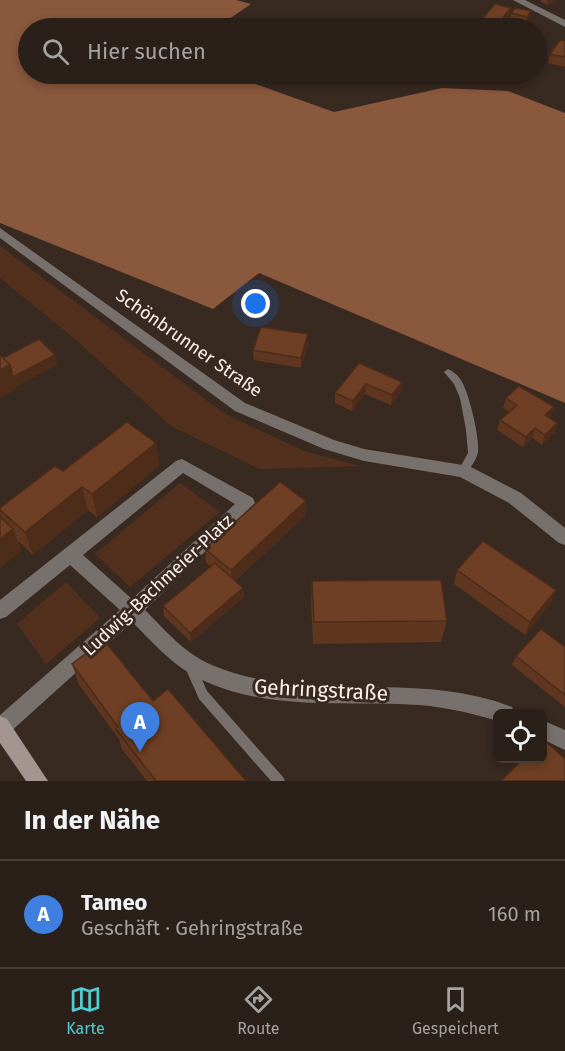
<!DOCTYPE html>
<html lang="de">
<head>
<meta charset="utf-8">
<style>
  body { margin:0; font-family:"Fira Sans",sans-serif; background:#362c26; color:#f1f3f6 }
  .controls { position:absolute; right:18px; bottom:18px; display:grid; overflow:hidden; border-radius:9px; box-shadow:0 3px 9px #0003 }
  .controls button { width:54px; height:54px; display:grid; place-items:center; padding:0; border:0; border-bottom:2px solid #463d38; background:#2a1f19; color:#f1f3f6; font:30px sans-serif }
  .you { position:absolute; left:256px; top:304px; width:21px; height:21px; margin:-15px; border:4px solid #fff; border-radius:50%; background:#1a73e8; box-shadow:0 0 0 9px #1a73e833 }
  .badge { display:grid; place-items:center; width:39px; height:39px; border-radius:50%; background:#51ccd2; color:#fff; font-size:20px; font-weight:700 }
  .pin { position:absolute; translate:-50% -50px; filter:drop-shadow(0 2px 3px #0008) }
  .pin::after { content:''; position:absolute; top:32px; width:21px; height:18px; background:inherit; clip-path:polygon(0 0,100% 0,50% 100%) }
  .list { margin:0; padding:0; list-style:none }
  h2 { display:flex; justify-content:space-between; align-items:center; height:78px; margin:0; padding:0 24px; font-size:26px }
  h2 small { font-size:20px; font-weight:400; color:#a5a2a2 }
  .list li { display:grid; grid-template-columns:39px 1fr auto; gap:18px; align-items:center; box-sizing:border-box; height:108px; padding:0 24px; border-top:2px solid #463d38 }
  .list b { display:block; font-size:22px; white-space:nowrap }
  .list p { margin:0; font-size:20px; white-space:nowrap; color:#a5a2a2 }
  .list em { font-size:20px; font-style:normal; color:#a5a2a2 }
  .icon { flex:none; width:33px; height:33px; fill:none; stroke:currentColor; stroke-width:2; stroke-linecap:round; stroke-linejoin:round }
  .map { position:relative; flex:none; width:565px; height:781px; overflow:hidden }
  .search { position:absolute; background:#2a1f19; box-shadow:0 3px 9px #0003; left:18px; right:18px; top:18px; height:66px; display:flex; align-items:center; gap:15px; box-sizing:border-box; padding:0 21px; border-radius:33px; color:#a5a2a2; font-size:22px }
  .sheet { height:186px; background:#2a1f19 }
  nav { display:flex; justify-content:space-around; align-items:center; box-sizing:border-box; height:84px; border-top:2px solid #463d38; background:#2a1f19; font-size:16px; color:#a5a2a2 }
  nav a { display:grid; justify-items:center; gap:3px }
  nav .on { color:#51ccd2 }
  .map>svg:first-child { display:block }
</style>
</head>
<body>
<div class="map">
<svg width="565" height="781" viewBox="0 0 565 781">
  <rect width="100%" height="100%" fill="#382921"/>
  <g fill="#53301d">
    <path d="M0,246L225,414L304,451L360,466L259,469L171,426L76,340L0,278Z"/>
    <path d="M180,483L220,512L130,587L95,554Z"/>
    <path d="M66,582L100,618L46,664L17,624Z"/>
  </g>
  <path fill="#89583d" d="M0,0H236L251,4L216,28H28V74H227L334,112L442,88L508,91L565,113V403L259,273L213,309L0,223Z"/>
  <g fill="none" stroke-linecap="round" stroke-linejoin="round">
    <g fill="#78706c" fill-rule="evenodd">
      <path d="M448,369C453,371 459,376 462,382C469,393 480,439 478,452C477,459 470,468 466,474H460L458,471L468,453L466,430L460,398L454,384L444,372Z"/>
      <path d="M190,660L194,661L207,691L283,777L285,781H271L199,699L184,665L186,661Z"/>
    </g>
    <g fill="#78706c" fill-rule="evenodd">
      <path d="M513,0H525L565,20V27Z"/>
      <path d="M0,228L245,403L334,440L364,449L469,466L521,493L565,528V545L559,543L509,503L460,477L364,461L324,449L235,411L0,238Z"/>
      <path d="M182,459L253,498L255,503L145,610C165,630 185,654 212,665C306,705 415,669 512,707L515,714H498V721C475,714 453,709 430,706C352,699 263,715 191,674C168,661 151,640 132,622L8,734L0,736V715L120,610L70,565L6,617L0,619V600L176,461ZM183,473L235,504L132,599L83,555Z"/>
      <path d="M542,720L565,730V750L542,739Z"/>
    </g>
    <path fill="#a39690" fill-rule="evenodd" d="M0,716L7,719L48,781H26L0,743Z"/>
  </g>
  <g fill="#5f361f">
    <path d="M541,0H554L553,3L547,5L541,2Z"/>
    <path d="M511,8L509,17L500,28H486L482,27L483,18Z"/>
    <path d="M511,13L530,16L526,22L510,18Z"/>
    <path d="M565,41V67L548,63L550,54Z"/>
    <path d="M308,334V345L301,368L254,360L253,350Z"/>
    <path d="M359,363L402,382L401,392L391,405L365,394L352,411L335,403V393Z"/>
    <path d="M506,398L554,407L550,418L557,423L554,433L542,445L532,438L523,447L497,430L500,420L509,412L503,408Z"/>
    <path d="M156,443L159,466L97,517L88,510L33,555L18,541L21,551L0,568V517L2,518L0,514V508L63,471Z"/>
    <path d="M306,515L235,581L243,588L244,597L191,642L164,616L163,606L211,566L206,563L205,549Z"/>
    <path d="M457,570L551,603L525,635L454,584Z"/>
    <path d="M312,581L447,621L441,642L313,644L311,603Z"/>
    <path d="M565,647V707L512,665L516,656Z"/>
    <path d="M72,664L153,701L246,781H147L122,749L119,739L79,685Z"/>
  </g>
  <g fill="#4d2c19">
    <path d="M548,0H554L553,3L547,5Z"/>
    <path d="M511,8L509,17L500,28H498L499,22Z"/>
    <path d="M531,11L530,16L526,22L527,17Z"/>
    <path d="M308,334V345L301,368V358Z"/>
    <path d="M55,355L57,365L16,387L17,389L0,398V370L10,365Z"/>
    <path d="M402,382L401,392L391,405L392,395Z"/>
    <path d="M366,384L365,394L352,411L353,401Z"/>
    <path d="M554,407L551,417L542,425L545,415Z"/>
    <path d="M557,423L554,433L542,445L545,435Z"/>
    <path d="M535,428L532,438L523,447L526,437Z"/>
    <path d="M156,443L159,466L97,517L92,494Z"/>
    <path d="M82,487L88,510L33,555L25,532Z"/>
    <path d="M306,501V515L232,583L231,570Z"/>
    <path d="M13,529L21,551L0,568V539Z"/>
    <path d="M243,588L244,597L191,642L190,633Z"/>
    <path d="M556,590L551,603L525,635L530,622Z"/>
  </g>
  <g fill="#6e3f24" stroke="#4d2c19" stroke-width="1.5">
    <path d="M495,4L511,8L499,22L483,18Z"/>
    <path d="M515,8L531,11L527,17L511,13Z"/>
    <path d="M560,40L565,41V57L550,54Z"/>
    <path d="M261,327L308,334L301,358L253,350Z"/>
    <path d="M39,339L55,355L13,377L10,365L3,358Z"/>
    <path d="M0,355L10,365L0,370Z"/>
    <path d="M359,363L402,382L392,395L366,384L353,401L335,393Z"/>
    <path d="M519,386L554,407L545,415L557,423L545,435L535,428L526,437L500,420L517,405L506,398Z"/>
    <path d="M127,422L156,443L92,494L82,487L25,532L0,510V508L55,466L63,471Z"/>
    <path d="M280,482L306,501L231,570L205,549Z"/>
    <path d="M0,517L13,529L0,539Z"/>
    <path d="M483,541L556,590L530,622L457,570Z"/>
    <path d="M215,563L243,588L190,633L163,606Z"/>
    <path d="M441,580L447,621L314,622L312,581Z"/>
    <path d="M541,629L565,647V695L516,656Z"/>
    <path d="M104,640L153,701L168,689L246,781H156L116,729L118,727L72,664Z"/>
    <path d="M543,739L565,759V781H501L523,759H543Z"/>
  </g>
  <g text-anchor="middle" stroke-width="6" stroke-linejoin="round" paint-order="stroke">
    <g font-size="18" fill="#fbf1eb" stroke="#382921">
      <text transform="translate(189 343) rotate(35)" y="6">Schönbrunner Straße</text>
      <text transform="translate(158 585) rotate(-43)" y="6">Ludwig-Bachmeier-Platz</text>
    </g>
    <g font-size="21" fill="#fbf1eb" stroke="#382921">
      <text transform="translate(321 690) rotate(3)" y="7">Gehringstraße</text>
    </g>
  </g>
</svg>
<div class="controls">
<button><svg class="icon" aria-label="locate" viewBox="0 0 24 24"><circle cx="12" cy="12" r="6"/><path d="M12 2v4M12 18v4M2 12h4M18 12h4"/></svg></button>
</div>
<div class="you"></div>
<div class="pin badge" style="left:140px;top:752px;background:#3f7fe0">A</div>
<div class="search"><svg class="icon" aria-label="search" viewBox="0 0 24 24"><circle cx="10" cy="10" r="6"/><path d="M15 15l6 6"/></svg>Hier suchen</div>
</div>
<section class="sheet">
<h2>In der Nähe<small></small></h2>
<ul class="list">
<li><span class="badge" style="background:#3f7fe0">A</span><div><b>Tameo</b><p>Geschäft · Gehringstraße</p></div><em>160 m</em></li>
</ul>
</section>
<nav>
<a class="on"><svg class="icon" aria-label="map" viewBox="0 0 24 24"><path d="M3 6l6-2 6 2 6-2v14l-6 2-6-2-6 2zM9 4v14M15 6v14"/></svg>Karte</a>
<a><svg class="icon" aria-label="directions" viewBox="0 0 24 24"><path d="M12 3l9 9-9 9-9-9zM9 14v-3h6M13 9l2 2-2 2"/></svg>Route</a>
<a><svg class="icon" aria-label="saved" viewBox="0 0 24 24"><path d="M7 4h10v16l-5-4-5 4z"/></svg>Gespeichert</a>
</nav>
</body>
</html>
